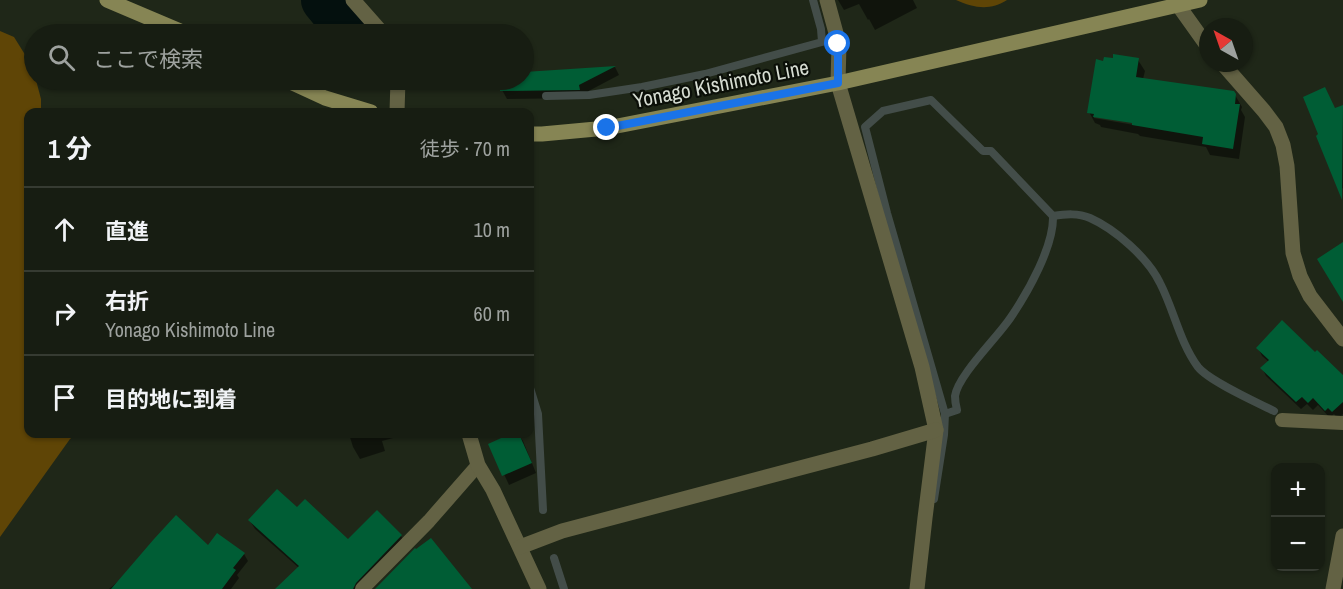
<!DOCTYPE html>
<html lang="ja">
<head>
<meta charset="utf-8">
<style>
  body { margin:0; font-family:"Archivo Narrow","Noto Sans JP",sans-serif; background:#20261b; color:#f1f3f6 }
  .controls { position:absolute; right:18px; bottom:18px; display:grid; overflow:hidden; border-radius:12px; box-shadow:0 2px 4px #0004 }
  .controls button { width:54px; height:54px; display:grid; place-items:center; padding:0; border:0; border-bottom:2px solid #363b32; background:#171d12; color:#f1f3f6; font:30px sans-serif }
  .compass { position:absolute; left:1199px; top:18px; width:54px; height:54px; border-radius:50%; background:#171d12; box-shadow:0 2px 4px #0004; rotate:320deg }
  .stop { position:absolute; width:18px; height:18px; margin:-14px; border:4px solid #1a73e8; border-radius:50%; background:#fff }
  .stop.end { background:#1a73e8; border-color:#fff; box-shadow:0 2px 6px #0008 }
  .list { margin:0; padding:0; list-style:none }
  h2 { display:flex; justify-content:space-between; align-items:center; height:78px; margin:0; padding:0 24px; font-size:26px }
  h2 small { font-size:20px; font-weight:400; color:#9ea29f }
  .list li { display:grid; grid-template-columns:39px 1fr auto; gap:18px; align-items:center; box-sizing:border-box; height:84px; padding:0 24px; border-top:2px solid #363b32 }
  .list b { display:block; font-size:22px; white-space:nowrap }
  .list p { margin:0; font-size:20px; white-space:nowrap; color:#9ea29f }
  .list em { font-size:20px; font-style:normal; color:#9ea29f }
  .icon { flex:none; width:33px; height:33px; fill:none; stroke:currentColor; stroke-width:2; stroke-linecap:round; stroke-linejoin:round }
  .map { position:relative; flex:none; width:1343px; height:589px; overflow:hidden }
  .search { position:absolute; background:#171d12; box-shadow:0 2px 4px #0004; left:24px; top:24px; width:510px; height:66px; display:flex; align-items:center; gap:15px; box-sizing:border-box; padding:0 21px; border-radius:33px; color:#9ea29f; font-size:22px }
  .panel { position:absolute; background:#171d12; box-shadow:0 2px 4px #0004; left:24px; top:108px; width:510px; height:330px; border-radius:12px }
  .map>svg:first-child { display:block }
</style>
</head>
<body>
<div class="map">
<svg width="1343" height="589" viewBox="0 0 1343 589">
  <rect width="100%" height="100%" fill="#1f2718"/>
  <g fill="#5f4506">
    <path d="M956,0H1007C990,11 974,8 956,0Z"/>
    <path d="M0,31L14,37L34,69V80H36L41,99V112H28V434H76L70,439L0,537Z"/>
  </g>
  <g fill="#0007" fill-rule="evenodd">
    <path d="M838,0H913L917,8L875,30L869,19L868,20L859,4L844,10Z"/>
    <path d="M1138,60L1145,71L1143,79L1235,95L1242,107L1241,110L1245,117L1239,159L1210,155L1206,147L1140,136L1138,134L1101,127L1100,125L1095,123L1089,112L1104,62ZM1094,115L1140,123V126L1094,118Z"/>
    <path d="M615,67L619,75L583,94L584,98L507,99L502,90L501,80H524V73Z"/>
    <path d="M1343,106V188L1341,189L1335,109Z"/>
    <path d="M1258,348L1343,380V414L1338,419L1334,414L1330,418L1318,405L1313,410L1307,404L1301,409L1266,376L1262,368L1269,362L1262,356Z"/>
    <path d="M349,434H408L382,441L385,451L360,459L353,447Z"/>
    <path d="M514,434H518L523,441L536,473L509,485L490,444Z"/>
    <path d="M297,509L348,541L377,512L401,536L406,545L363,589H284L299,568L255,529L250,521Z"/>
    <path d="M208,548L244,554L248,561L237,575L239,578L231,589H109L122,578Z"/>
  </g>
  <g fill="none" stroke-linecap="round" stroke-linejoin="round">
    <g stroke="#434d49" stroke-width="8">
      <path d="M546,96L589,95L642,87L705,74L822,42L821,29L813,0"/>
      <path d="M1053,216C1066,214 1078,213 1090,218C1115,229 1148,258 1160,283C1174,310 1180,343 1198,367C1209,381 1256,402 1274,411"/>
      <path d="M530,388L538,414L543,510"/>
      <path d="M934,499L944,435L945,414L887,213L865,127L883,111L931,100L983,151H991L1053,216C1054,246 1028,292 1011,317C998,337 958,375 955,396C955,400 956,406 957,410L945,414"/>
      <path d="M554,558L564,589"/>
    </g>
    <path stroke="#04100e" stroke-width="48" d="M325,0L353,34"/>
  </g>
  <g fill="#005d35">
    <path d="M1113,54L1139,58L1136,77L1234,91L1236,94L1235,104H1240L1233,149L1202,144L1203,137L1132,125V123L1093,117L1094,114L1087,113L1096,59L1103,61L1104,57L1113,58Z"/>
    <path d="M616,66L579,85L580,90L500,91V80H524V72Z"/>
    <path d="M1325,87L1335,108L1343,105L1342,200L1316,136L1318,134L1303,97Z"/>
    <path d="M1343,242V302L1317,259Z"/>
    <path d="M1282,320L1315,352L1317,350L1343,375V402L1332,412L1328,408L1325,411L1313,398L1308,403L1302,397L1296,402L1260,368L1269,360L1256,348Z"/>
    <path d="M510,434H519L532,463L502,476L488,444Z"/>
    <path d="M277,489L297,507L305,499L348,539L377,510L402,535L356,583L353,589H275L299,566L248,520Z"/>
    <path d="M176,515L208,545L217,533L245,553L233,568L236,570L222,589H111L154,539Z"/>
    <path d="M431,538L472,589H375L415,548L416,549Z"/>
  </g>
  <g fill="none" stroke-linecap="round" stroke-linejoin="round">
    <g stroke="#636244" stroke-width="14">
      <path d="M1282,420L1343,423"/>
      <path d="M362,589L429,521L478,465"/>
    </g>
    <g stroke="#636244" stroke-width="15">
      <path d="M353,0L383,34"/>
      <path d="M827,0L839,44L838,83L922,367L936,430L925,518L917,589"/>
      <path d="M1178,5L1208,47"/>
      <path d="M1222,63L1264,111L1276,127L1283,145L1287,166L1293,253L1300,276L1310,296L1343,339"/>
      <path d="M397,112L398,80"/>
      <path d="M469,434L478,465L493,490L539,589"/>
      <path d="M520,547L562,531L872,449L936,430"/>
      <path d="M1333,589L1343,536"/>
    </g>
    <g stroke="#868554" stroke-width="15">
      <path d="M107,0L187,34"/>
      <path d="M286,80L325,98L371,112"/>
      <path d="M530,134H542L607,128L838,83L1200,0"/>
    </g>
  </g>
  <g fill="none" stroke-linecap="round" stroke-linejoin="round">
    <path stroke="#1a73e8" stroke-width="8" d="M607,128L838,83V44"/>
  </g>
  <g text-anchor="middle" stroke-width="4.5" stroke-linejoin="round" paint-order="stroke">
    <g font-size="21" fill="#d6dcd2" stroke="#0b0f08">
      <text transform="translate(721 84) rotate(-11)" y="7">Yonago Kishimoto Line</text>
    </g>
  </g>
</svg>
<div class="controls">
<button>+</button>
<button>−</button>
</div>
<svg class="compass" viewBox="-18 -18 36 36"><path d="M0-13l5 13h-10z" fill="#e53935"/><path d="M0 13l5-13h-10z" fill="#9ea29f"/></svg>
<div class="stop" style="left:838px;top:44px"></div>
<div class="stop end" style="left:607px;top:128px"></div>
<div class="search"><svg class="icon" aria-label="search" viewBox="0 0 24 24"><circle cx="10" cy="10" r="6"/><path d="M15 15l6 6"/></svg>ここで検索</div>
<section class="panel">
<h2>1 分<small>徒歩 · 70 m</small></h2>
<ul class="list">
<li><svg class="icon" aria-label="ahead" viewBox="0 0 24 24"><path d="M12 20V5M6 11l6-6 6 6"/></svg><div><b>直進</b></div><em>10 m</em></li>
<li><svg class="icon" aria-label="right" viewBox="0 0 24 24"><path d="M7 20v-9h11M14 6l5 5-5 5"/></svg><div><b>右折</b><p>Yonago Kishimoto Line</p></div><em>60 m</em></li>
<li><svg class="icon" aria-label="arrive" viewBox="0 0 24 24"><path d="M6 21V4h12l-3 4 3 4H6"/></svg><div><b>目的地に到着</b></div></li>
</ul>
</section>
</div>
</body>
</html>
